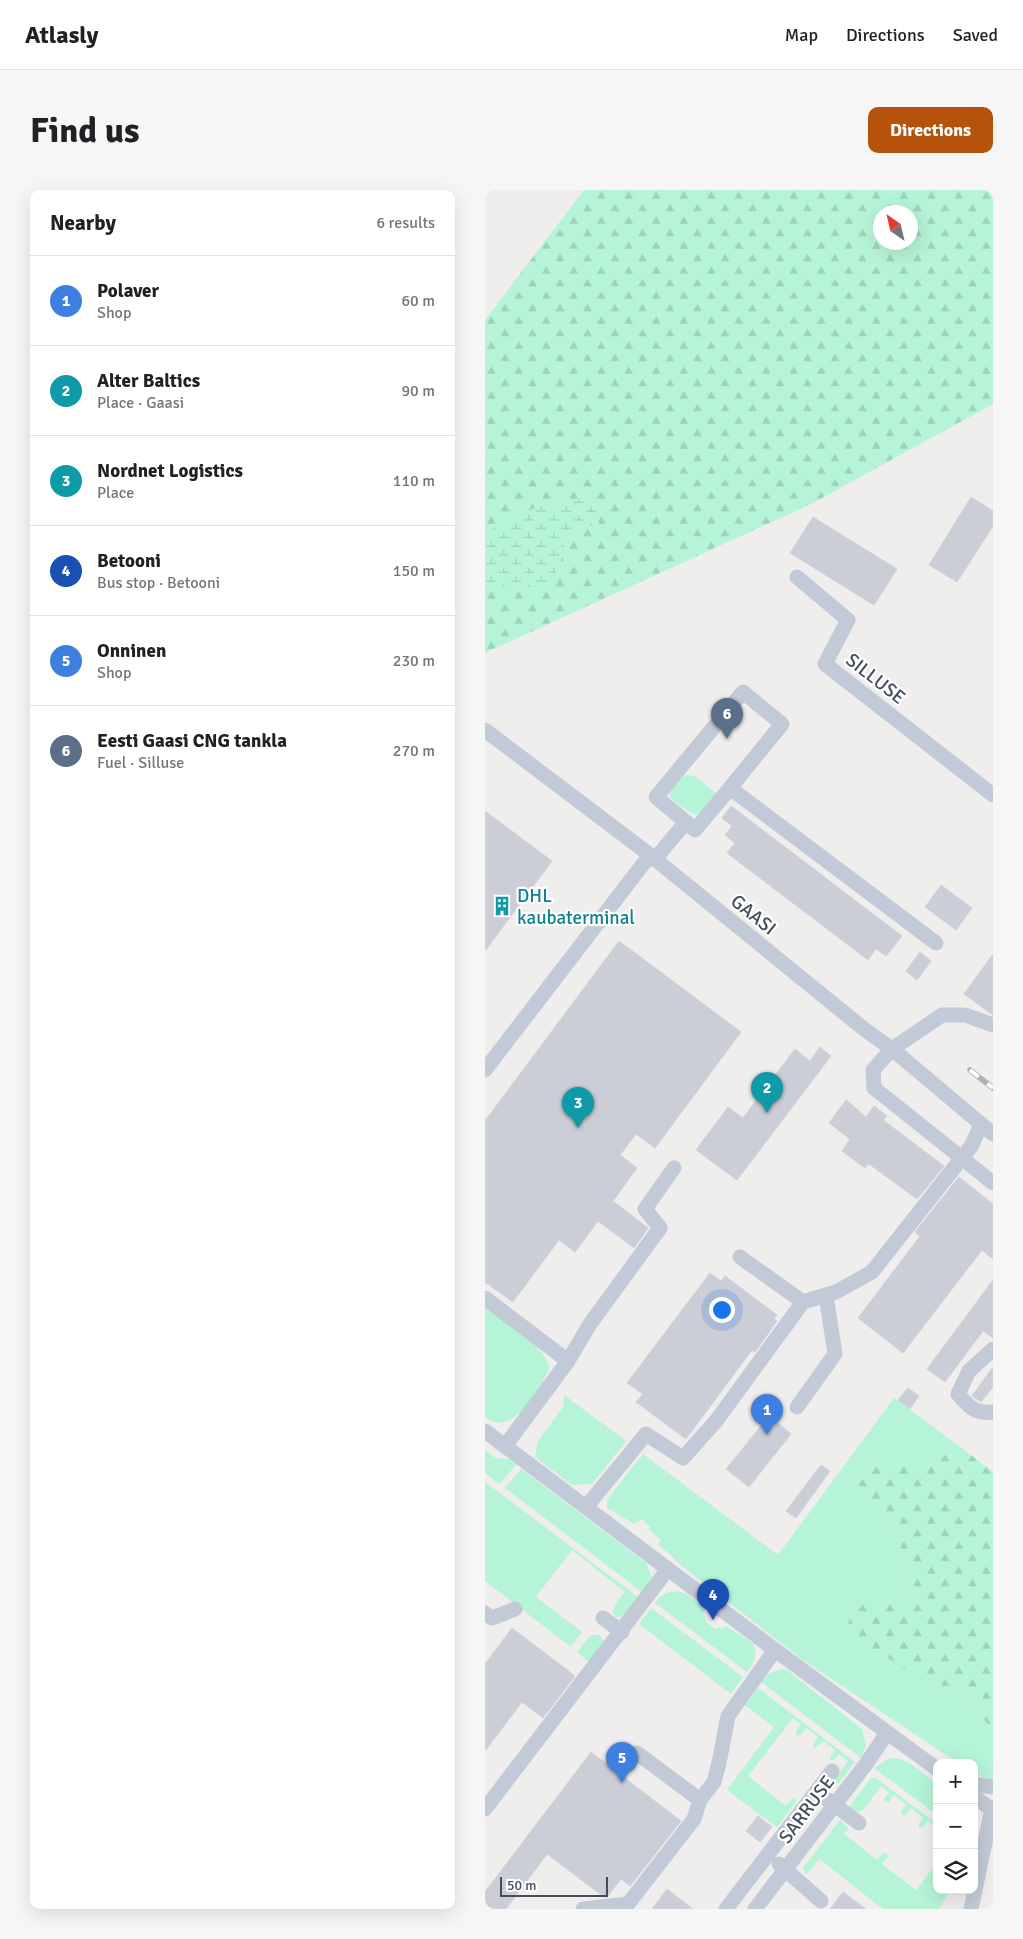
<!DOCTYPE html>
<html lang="en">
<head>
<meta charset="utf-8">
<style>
  body { margin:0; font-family:Signika,sans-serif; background:#f6f6f6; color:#202124 }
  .controls { position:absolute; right:15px; bottom:15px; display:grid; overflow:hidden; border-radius:10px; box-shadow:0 5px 20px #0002 }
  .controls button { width:45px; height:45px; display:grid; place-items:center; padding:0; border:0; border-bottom:1px solid #e0e0e0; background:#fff; color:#202124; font:25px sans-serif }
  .compass { position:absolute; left:388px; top:15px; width:45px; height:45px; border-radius:50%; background:#fff; box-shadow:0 5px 20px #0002; rotate:326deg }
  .scale { position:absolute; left:15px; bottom:12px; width:108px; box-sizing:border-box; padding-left:5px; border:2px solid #434d5d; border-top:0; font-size:14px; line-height:18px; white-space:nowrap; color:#434d5d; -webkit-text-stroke:4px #fff; paint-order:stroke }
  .you { position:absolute; left:236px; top:1119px; width:18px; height:18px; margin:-12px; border:4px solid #fff; border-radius:50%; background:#1a73e8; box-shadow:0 0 0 8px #1a73e833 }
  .badge { display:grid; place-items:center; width:32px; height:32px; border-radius:50%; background:#b45309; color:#fff; font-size:16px; font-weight:700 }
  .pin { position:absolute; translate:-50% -41px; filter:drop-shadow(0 1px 2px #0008) }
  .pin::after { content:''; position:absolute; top:26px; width:18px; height:15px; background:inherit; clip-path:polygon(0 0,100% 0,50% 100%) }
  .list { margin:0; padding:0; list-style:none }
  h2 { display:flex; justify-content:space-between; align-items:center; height:65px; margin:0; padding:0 20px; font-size:21px }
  h2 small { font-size:16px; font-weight:400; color:#757577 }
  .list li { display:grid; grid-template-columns:32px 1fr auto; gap:15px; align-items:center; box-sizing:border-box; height:90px; padding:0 20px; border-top:1px solid #e0e0e0 }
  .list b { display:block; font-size:19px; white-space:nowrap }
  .list p { margin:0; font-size:16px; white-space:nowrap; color:#757577 }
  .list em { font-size:16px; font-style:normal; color:#757577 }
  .icon { flex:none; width:28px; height:28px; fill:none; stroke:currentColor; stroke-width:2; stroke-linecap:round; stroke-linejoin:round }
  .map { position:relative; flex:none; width:508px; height:1719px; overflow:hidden; border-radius:10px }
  header { display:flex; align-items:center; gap:30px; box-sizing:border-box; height:70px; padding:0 25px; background:#fff; border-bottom:1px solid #e0e0e0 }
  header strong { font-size:24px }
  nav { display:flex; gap:28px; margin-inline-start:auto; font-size:18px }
  .intro { display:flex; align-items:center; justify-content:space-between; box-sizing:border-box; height:120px; padding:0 30px }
  h1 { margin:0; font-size:35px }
  .button { padding:12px 22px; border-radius:10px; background:#b45309; color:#fff; font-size:18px; font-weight:700 }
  main { display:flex; gap:30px; padding:0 30px }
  aside { flex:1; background:#fff; border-radius:10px; box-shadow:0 5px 20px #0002 }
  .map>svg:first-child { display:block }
</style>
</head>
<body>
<header>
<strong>Atlasly</strong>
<nav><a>Map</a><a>Directions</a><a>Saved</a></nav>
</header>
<div class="intro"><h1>Find us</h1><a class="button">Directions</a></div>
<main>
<aside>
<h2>Nearby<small>6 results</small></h2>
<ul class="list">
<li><span class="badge" style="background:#3f7fe0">1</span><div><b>Polaver</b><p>Shop</p></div><em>60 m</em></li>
<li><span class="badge" style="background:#0f9aa8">2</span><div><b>Alter Baltics</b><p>Place · Gaasi</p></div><em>90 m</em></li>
<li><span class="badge" style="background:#0f9aa8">3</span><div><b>Nordnet Logistics</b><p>Place</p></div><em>110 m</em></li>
<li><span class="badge" style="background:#1a4fb4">4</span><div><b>Betooni</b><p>Bus stop · Betooni</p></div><em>150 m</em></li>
<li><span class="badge" style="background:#3f7fe0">5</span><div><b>Onninen</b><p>Shop</p></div><em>230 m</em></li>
<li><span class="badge" style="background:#5c6f8a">6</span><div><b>Eesti Gaasi CNG tankla</b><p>Fuel · Silluse</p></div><em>270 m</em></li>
</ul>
</aside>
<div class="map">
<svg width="508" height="1719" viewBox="0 0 508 1719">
  <defs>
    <pattern id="forest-firs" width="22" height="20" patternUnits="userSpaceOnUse" patternTransform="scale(1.25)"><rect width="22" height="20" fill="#b5f4d7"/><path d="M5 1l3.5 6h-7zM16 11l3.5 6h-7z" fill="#9dd3bb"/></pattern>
    <pattern id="wetland-marsh" width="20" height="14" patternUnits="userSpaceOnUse" patternTransform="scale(1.25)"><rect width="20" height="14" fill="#b5f4d7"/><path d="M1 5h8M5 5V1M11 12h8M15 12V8" fill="none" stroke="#9dd3bb"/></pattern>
  </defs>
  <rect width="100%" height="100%" fill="#f0eded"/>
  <g fill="#b5f4d7">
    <path d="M201,585L210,586L232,604L213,625C207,625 184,610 184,603C185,596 196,588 201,585Z"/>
    <path d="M0,1116C24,1134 53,1150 65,1177C55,1199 28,1249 0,1227Z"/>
    <path d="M79,1205L141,1251L107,1294L87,1295L50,1267L53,1251L78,1217Z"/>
    <path d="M409,1208L482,1262L455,1266L428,1276L385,1275L365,1295L380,1307L411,1344L429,1408L411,1417L438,1491L477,1500L508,1542V1590L489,1584V1573H473L318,1470L197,1376L187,1366L173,1355L176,1350L164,1340L165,1337L157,1329L149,1334L122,1318V1310L158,1264L293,1365Z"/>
    <path d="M0,1260L11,1268L25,1269L32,1274L14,1294L0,1283Z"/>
    <path d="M36,1279L161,1373L167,1388L157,1402L20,1298Z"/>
    <path d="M0,1292L153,1407C147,1416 142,1429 130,1427C124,1417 134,1410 140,1402L87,1360L51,1407L97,1442L86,1457L0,1391Z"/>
    <path d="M192,1401C205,1404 212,1411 220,1421L218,1424L221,1427V1432L230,1439L235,1437L238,1439L241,1436L269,1454C273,1466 269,1473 262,1482L170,1413C175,1404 183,1402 192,1401Z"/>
    <path d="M166,1418L258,1487L246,1504L154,1434Z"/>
    <path d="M108,1445C115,1444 118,1448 119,1454L105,1473L92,1462L104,1447Z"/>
    <path d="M295,1479L302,1480L377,1539L381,1555L376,1568L276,1492L283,1484Z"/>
    <path d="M273,1498L370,1572L353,1594L348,1591L363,1571L354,1564L349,1570H345V1567L350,1560L338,1551L332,1557L329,1558L328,1554L333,1547L321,1538L316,1545H311V1541L316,1535L308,1528L263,1586L301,1616L307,1608L311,1609V1612L292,1637L242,1600L289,1537L260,1515Z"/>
    <path d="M407,1568C423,1567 439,1585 452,1594V1625L389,1578L401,1570Z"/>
    <path d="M386,1588H391L452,1634V1638L443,1631L438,1637L434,1638V1634L438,1628L426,1618L421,1625H418L416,1621L421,1615L409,1605L404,1612H400L399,1609L404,1602L396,1596L378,1620L371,1622L364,1617Z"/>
    <path d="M355,1630L362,1637L363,1639L359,1644L392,1670L399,1662L404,1666L397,1674L431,1700L452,1673V1700H465L454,1719H398L334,1669L321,1685L318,1678Z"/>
  </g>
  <g fill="url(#forest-firs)" fill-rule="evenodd">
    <path d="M99,0H508V214L326,314L0,463V130ZM396,22H426V52H396Z"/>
    <path d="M482,1262L508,1282V1542L477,1500L438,1491L380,1453L363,1433L368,1422L387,1409L411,1417L429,1407L411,1344L380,1307L364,1295L385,1275L428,1276L455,1266Z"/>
  </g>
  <path fill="url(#wetland-marsh)" d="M104,308L113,322L114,333L81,346L75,375L65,395L27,398L0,395V343L57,314H72Z"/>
  <g fill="#cbced6" stroke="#d0d1da">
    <path d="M486,307L508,321V336L472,392L444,375Z"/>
    <path d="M328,327L412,379L389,415L305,363Z"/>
    <path d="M246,616L417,746L401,766L391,759L383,770L242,663L250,653L240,645L247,636L237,628Z"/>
    <path d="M0,621L67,671L0,761Z"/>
    <path d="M456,695L487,718L471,740L440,717Z"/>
    <path d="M134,751L256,842L170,958L151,944L135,965L152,978L128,1011L163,1038L149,1058L113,1031L90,1062L74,1050L28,1112L0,1092V931Z"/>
    <path d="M435,762L446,771L432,790L421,781Z"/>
    <path d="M508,764V825L479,804Z"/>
    <path d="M335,857L346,866L252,990L211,960L243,917L258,928L310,859L325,871Z"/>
    <path d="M361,910L381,927L389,916L402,926L398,930L459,976L432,1009L384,974L380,978L357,961L365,949L344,933Z"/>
    <path d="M474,987L508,1014V1069L497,1060L418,1163L373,1128L435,1046L430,1042Z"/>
    <path d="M225,1083L236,1091L240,1086L292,1125L289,1129L292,1131L270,1162L267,1160L201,1249L151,1212L158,1204L142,1193Z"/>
    <path d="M508,1090V1148L498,1141L460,1192L442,1179Z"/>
    <path d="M508,1177V1197L496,1212L487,1206Z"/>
    <path d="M423,1198L434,1206L425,1219L413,1210Z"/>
    <path d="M284,1226L306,1244L264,1297L241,1279Z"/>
    <path d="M336,1275L345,1281L311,1328L301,1321Z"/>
    <path d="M27,1438L90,1486L58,1528L37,1512L0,1561V1474Z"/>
    <path d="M106,1562L196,1631L145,1696L136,1689L122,1707H119L62,1664L21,1719H0V1702Z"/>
    <path d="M273,1626L287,1637L275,1652L261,1641Z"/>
    <path d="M182,1699L208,1719H167Z"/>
    <path d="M358,1702L381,1719H345Z"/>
  </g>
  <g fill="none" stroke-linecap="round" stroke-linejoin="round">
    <g stroke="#c1cad6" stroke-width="15">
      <path d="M312,387L363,430L340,474L508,605"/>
      <path d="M0,540L165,665L379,839L407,859L508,944"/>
      <path d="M201,632L171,607L258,502L297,534L245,598"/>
      <path d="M170,669L201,632L210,640L245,598L451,753"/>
      <path d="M508,835L480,825H457L407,859L388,880L389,898L508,993"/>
      <path d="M0,880L165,665"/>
      <path d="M0,1108L83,1171"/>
      <path d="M318,1112L351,1102L387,1082L487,955L496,934"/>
      <path d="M508,1159L484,1181L473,1204C483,1216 491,1225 508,1222"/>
      <path d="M312,1217L350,1164L341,1105"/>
      <path d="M0,1241L290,1460L452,1579"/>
      <path d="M20,1256L83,1171L105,1134L175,1038L160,1019L189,978"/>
      <path d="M101,1317L161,1244L198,1268L231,1231L318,1112L255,1067"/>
      <path d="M0,1423L7,1428L30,1419"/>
      <path d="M118,1428L137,1442"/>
      <path d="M152,1563L215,1610L229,1592L234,1573L243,1526L290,1460"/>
      <path d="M489,1594L508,1597"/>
      <path d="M489,1607L508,1620"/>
      <path d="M343,1610L374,1633"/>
      <path d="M0,1619L183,1379"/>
      <path d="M294,1674L336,1711"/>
      <path d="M98,1719L143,1714L209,1629L215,1610"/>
      <path d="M241,1719L347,1581"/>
      <path d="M270,1719L381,1574L402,1543"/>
      <path d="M486,1719L507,1619"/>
    </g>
    <defs>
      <path id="rail" d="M485,880L508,898"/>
    </defs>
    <use href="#rail" stroke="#aeb1b8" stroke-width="5.5"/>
    <use href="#rail" stroke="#fff" stroke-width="4" stroke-dasharray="11" stroke-linecap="butt"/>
  </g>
  <defs>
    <symbol id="building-bare" viewBox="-9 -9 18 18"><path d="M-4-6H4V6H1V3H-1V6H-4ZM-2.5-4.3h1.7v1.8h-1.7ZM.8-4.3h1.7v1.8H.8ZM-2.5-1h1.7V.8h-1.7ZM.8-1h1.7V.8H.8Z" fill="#0f9aa8" stroke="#fff" stroke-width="2.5" paint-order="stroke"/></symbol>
  </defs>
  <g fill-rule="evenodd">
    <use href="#building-bare" x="3" y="702" width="28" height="28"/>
  </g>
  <g text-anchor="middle" stroke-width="4.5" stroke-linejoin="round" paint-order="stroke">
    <g font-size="19" fill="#434d5d" stroke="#fff">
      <text transform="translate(391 488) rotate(38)" y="7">SILLUSE</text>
      <text transform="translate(269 724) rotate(39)" y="7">GAASI</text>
      <text transform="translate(321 1619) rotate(-53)" y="7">SARRUSE</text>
    </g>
    <g font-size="19" fill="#0d838f" stroke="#fff" text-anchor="start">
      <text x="32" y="712">DHL<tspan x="32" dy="22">kaubaterminal</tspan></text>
    </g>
  </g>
</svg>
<div class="controls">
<button>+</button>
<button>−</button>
<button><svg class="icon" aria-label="layers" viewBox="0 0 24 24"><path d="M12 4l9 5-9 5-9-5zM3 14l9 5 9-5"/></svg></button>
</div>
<svg class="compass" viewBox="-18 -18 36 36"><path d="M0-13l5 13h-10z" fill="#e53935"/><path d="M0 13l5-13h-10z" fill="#757577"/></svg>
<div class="scale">50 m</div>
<div class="you"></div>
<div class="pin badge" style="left:282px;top:1245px;background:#3f7fe0">1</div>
<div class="pin badge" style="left:282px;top:923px;background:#0f9aa8">2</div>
<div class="pin badge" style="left:93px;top:938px;background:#0f9aa8">3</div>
<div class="pin badge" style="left:228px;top:1430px;background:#1a4fb4">4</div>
<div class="pin badge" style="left:137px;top:1593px;background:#3f7fe0">5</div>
<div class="pin badge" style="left:242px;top:549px;background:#5c6f8a">6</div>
</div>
</main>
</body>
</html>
